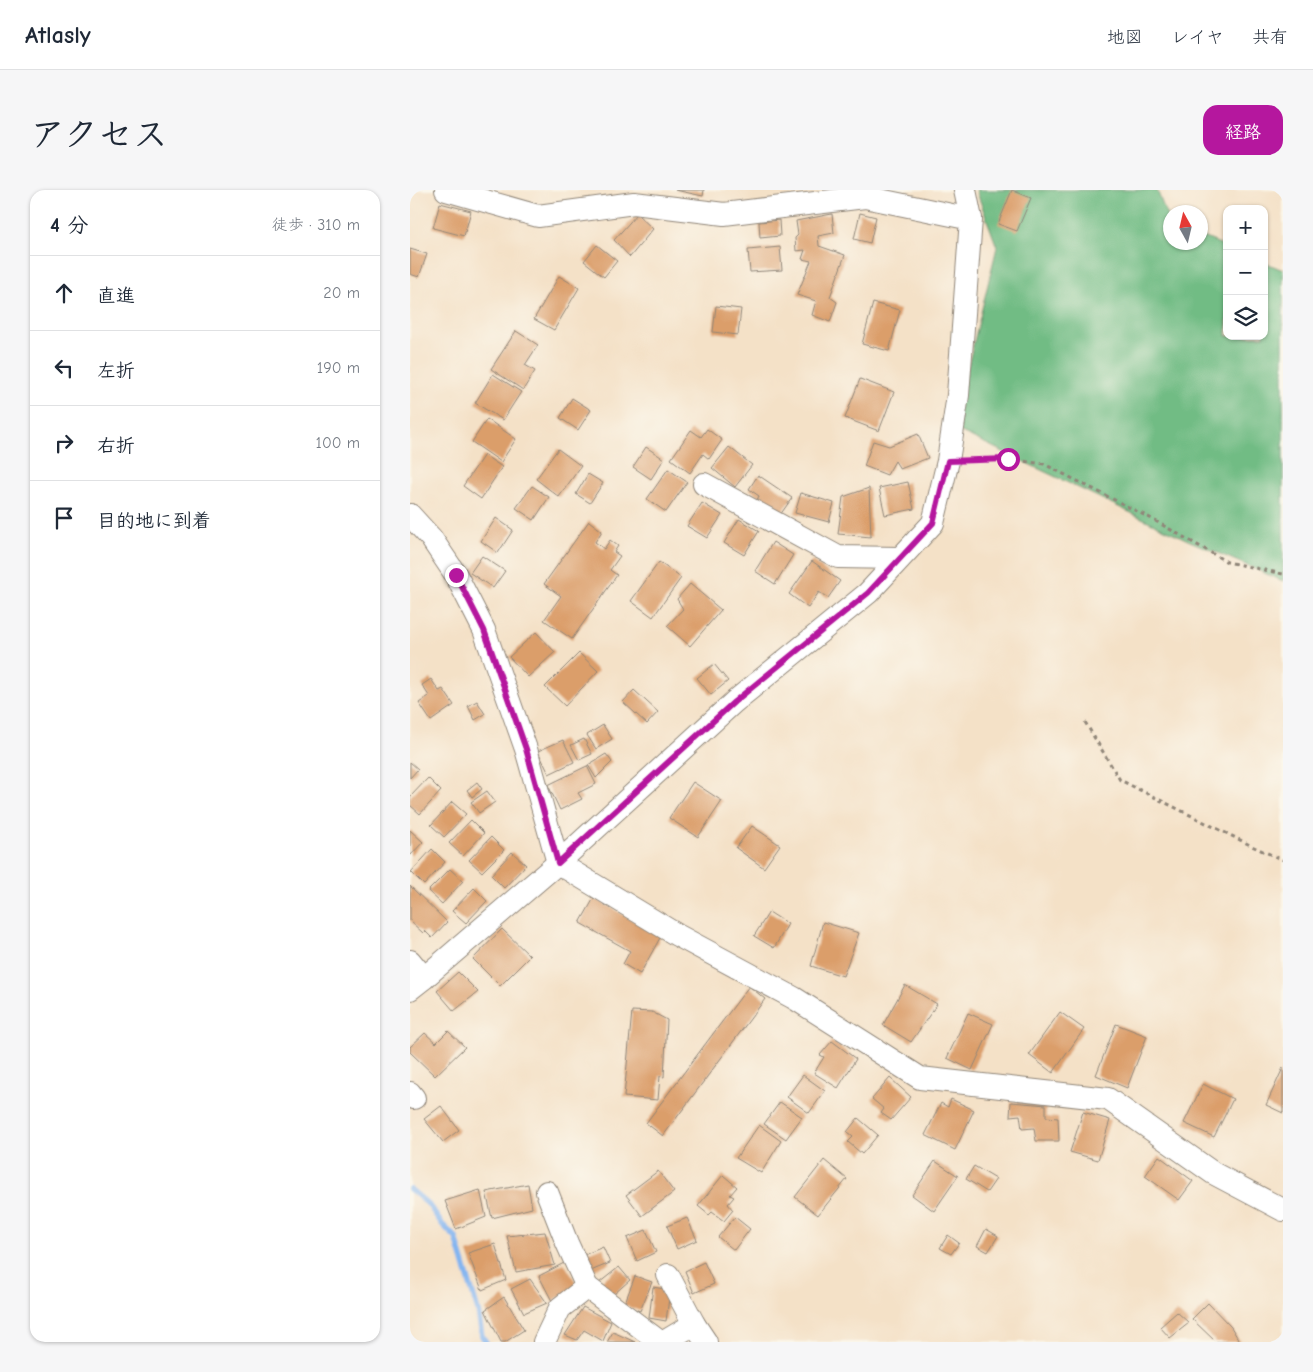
<!DOCTYPE html>
<html lang="ja">
<head>
<meta charset="utf-8">
<style>
  body { margin:0; font-family:"Comic Neue","Klee One",sans-serif; background:#f6f6f7; color:#1f2937 }
  .controls { position:absolute; right:15px; top:15px; display:grid; overflow:hidden; border-radius:10px; box-shadow:0 1px 4px #0004 }
  .controls button { width:45px; height:45px; display:grid; place-items:center; padding:0; border:0; border-bottom:1px solid #e0e1e3; background:#fff; color:#1f2937; font:25px sans-serif }
  .compass { position:absolute; left:753px; top:15px; width:45px; height:45px; border-radius:50%; background:#fff; box-shadow:0 1px 4px #0004; rotate:352deg }
  .stop { position:absolute; width:15px; height:15px; margin:-11px; border:4px solid #b5179e; border-radius:50%; background:#fff }
  .stop.end { background:#b5179e; border-color:#fff; box-shadow:0 1px 5px #0008 }
  .list { margin:0; padding:0; list-style:none }
  h2 { display:flex; justify-content:space-between; align-items:center; height:65px; margin:0; padding:0 20px; font-size:21px }
  h2 small { font-size:16px; font-weight:400; color:#747a83 }
  .list li { display:grid; grid-template-columns:32px 1fr auto; gap:15px; align-items:center; box-sizing:border-box; height:75px; padding:0 20px; border-top:1px solid #e0e1e3 }
  .list b { display:block; font-size:19px; white-space:nowrap }
  .list em { font-size:16px; font-style:normal; color:#747a83 }
  .icon { flex:none; width:28px; height:28px; fill:none; stroke:currentColor; stroke-width:2; stroke-linecap:round; stroke-linejoin:round }
  .map { position:relative; flex:none; width:873px; height:1152px; overflow:hidden; border-radius:15px }
  header { display:flex; align-items:center; gap:30px; box-sizing:border-box; height:70px; padding:0 25px; background:#fff; border-bottom:1px solid #e0e1e3 }
  header strong { font-size:24px }
  nav { display:flex; gap:28px; margin-inline-start:auto; font-size:18px }
  .intro { display:flex; align-items:center; justify-content:space-between; box-sizing:border-box; height:120px; padding:0 30px }
  h1 { margin:0; font-size:35px }
  .button { padding:12px 22px; border-radius:15px; background:#b5179e; color:#fff; font-size:18px; font-weight:700 }
  main { display:flex; gap:30px; padding:0 30px }
  aside { flex:1; background:#fff; border-radius:15px; box-shadow:0 1px 4px #0004 }
  .map>svg:first-child { display:block }
</style>
</head>
<body>
<header>
<strong>Atlasly</strong>
<nav><a>地図</a><a>レイヤ</a><a>共有</a></nav>
</header>
<div class="intro"><h1>アクセス</h1><a class="button">経路</a></div>
<main>
<aside>
<h2>4 分<small>徒歩 · 310 m</small></h2>
<ul class="list">
<li><svg class="icon" aria-label="ahead" viewBox="0 0 24 24"><path d="M12 20V5M6 11l6-6 6 6"/></svg><div><b>直進</b></div><em>20 m</em></li>
<li><svg class="icon" aria-label="left" viewBox="0 0 24 24"><path d="M17 20v-9H6M10 6l-5 5 5 5"/></svg><div><b>左折</b></div><em>190 m</em></li>
<li><svg class="icon" aria-label="right" viewBox="0 0 24 24"><path d="M7 20v-9h11M14 6l5 5-5 5"/></svg><div><b>右折</b></div><em>100 m</em></li>
<li><svg class="icon" aria-label="arrive" viewBox="0 0 24 24"><path d="M6 21V4h12l-3 4 3 4H6"/></svg><div><b>目的地に到着</b></div></li>
</ul>
</aside>
<div class="map">
<svg width="873" height="1152" viewBox="0 0 873 1152">
  <rect width="100%" height="100%" fill="#fbf7ec"/>
  <filter id="ink" filterUnits="userSpaceOnUse"><feTurbulence type="fractalNoise" baseFrequency=".02" numOctaves="2"/><feDisplacementMap in="SourceGraphic" scale="10" xChannelSelector="R" yChannelSelector="G"/><feConvolveMatrix kernelMatrix="1 2 1 2 8 2 1 2 1" color-interpolation-filters="sRGB"/></filter>
  <filter id="wash" filterUnits="userSpaceOnUse"><feTurbulence type="fractalNoise" baseFrequency=".0096" numOctaves="4" result="noise"/><feDisplacementMap in="SourceGraphic" scale="20" xChannelSelector="R" yChannelSelector="G"/><feGaussianBlur stdDeviation="1.12" result="paint"/><feColorMatrix in="noise" values="0 0 0 0 0 0 0 0 0 0 0 0 0 0 0 0 0 1.4 0 .05"/><feComposite in="paint" operator="in"/></filter>
  <g filter="url(#wash)">
    <rect width="100%" height="100%" fill="#f4e1c7"/>
    <path fill="#71bc84" stroke="#4e7458" d="M566,0H747L760,34L761,52H791V46L817,57V146H854V72L873,80V391L780,351L543,238L587,57Z"/>
    <g fill="none" stroke-linecap="round" stroke-linejoin="round">
      <path stroke="#84b5f0" stroke-width="5.5" d="M0,999L18,1014L32,1034L46,1048L68,1121L72,1146L76,1152"/>
    </g>
    <g id="blocks">
      <g fill="#db9e6a">
        <path d="M265,0H294L293,6Z"/>
        <path d="M602,0L621,8L607,41L588,34Z"/>
        <path d="M30,13L61,21L54,46L23,38Z"/>
        <path d="M450,23L466,27L460,53L444,49Z"/>
        <path d="M227,24L243,39L220,67L204,50Z"/>
        <path d="M422,24L424,43L408,46L409,56L435,65L420,107L427,112L420,132L402,125L406,111L387,105L401,71L392,69L395,60L386,61L385,48L388,45L386,31Z"/>
        <path d="M369,30L370,46L350,48L349,32Z"/>
        <path d="M187,55L207,71L194,87L174,71Z"/>
        <path d="M370,57L372,80L340,82L338,60Z"/>
        <path d="M0,59L17,64L9,87L0,84Z"/>
        <path d="M149,86L169,98L144,140L124,129Z"/>
        <path d="M463,113L490,120L479,161L452,154Z"/>
        <path d="M306,116L331,119L328,145L303,142Z"/>
        <path d="M106,141L128,155L115,175L125,181L113,200L81,179Z"/>
        <path d="M83,184L111,202L93,230L65,213Z"/>
        <path d="M450,189L484,202L469,241L435,228Z"/>
        <path d="M162,208L181,220L168,240L150,228Z"/>
        <path d="M77,229L106,249L91,272L62,252Z"/>
        <path d="M297,239L312,250L299,269L293,264L280,283L261,269L281,240L291,247Z"/>
        <path d="M508,244L518,268L490,279L485,271L477,285L454,276L463,251L479,256Z"/>
        <path d="M236,257L254,269L241,289L223,277Z"/>
        <path d="M319,257L342,275L325,297L302,278Z"/>
        <path d="M148,259L171,276L149,307L126,289Z"/>
        <path d="M74,265L92,277L71,309L53,296Z"/>
        <path d="M258,279L277,292L256,322L237,309Z"/>
        <path d="M178,284L193,293L180,313L166,304Z"/>
        <path d="M348,285L382,308L370,325L347,310L349,306L339,299Z"/>
        <path d="M498,292L504,319L475,325L469,298Z"/>
        <path d="M122,296L139,307L124,330L106,318Z"/>
        <path d="M459,298L461,347L428,344L433,307Z"/>
        <path d="M391,303L424,313L419,332L385,323Z"/>
        <path d="M292,313L312,325L297,348L277,336Z"/>
        <path d="M86,328L103,340L88,363L71,351Z"/>
        <path d="M329,329L349,341L334,365L314,353Z"/>
        <path d="M179,331L192,341L185,352L194,359L200,350L208,356L204,362L210,366L200,380L207,385L162,449L134,430L151,406L134,394Z"/>
        <path d="M363,352L383,365L365,394L345,381Z"/>
        <path d="M72,366L95,381L83,398L60,383Z"/>
        <path d="M402,371L430,391L418,408L409,402L398,418L379,404Z"/>
        <path d="M249,372L271,388L243,427L221,411Z"/>
        <path d="M280,394L311,420L280,456L257,436L273,419L267,409Z"/>
        <path d="M126,442L145,462L118,487L99,467Z"/>
        <path d="M169,463L188,481L155,516L135,497Z"/>
        <path d="M304,474L318,491L301,505L287,488Z"/>
        <path d="M21,489L29,501L33,499L44,515L21,531L9,513L19,506L12,495Z"/>
        <path d="M224,500L248,522L237,534L213,512Z"/>
        <path d="M67,511L75,524L65,530L58,516Z"/>
        <path d="M193,535L202,549L186,559L177,545Z"/>
        <path d="M174,549L182,564L169,570L161,555Z"/>
        <path d="M153,550L164,572L139,584L128,561Z"/>
        <path d="M196,564L202,572L186,588L178,575Z"/>
        <path d="M0,572L8,579L0,588Z"/>
        <path d="M177,576L186,594L168,603L172,609L150,620L138,595Z"/>
        <path d="M18,588L31,601L10,624L0,615V607Z"/>
        <path d="M67,592L72,599L62,607L57,600Z"/>
        <path d="M283,592L312,611L288,647L259,628Z"/>
        <path d="M77,601L85,612L69,623L61,612Z"/>
        <path d="M42,612L56,624L34,647L21,635Z"/>
        <path d="M61,630L74,643L53,666L39,653Z"/>
        <path d="M342,636L370,655L354,678L326,658Z"/>
        <path d="M0,640L13,652L0,666Z"/>
        <path d="M81,647L94,660L72,682L59,670Z"/>
        <path d="M22,659L35,672L14,695L1,682Z"/>
        <path d="M102,662L116,675L94,698L81,685Z"/>
        <path d="M40,679L53,691L32,714L18,701Z"/>
        <path d="M0,696L37,732L22,748L15,741L13,743L0,731Z"/>
        <path d="M64,698L77,711L56,733L42,721Z"/>
        <path d="M184,708L251,746L230,784L213,774L220,761L170,733Z"/>
        <path d="M359,722L378,734L364,758L344,746Z"/>
        <path d="M413,732L449,743L433,786L401,776Z"/>
        <path d="M92,739L120,766L90,796L63,769Z"/>
        <path d="M48,782L68,802L44,821L27,801Z"/>
        <path d="M495,795L527,814L501,852L473,835Z"/>
        <path d="M339,796L355,809L253,946L236,933Z"/>
        <path d="M222,821L242,822L257,830L254,887L250,886L248,910L214,907Z"/>
        <path d="M650,822L674,839L643,883L619,865Z"/>
        <path d="M558,823L583,834L562,880L537,868Z"/>
        <path d="M706,834L737,846L717,898L686,885Z"/>
        <path d="M38,841L55,857L25,886L0,862V857L15,843L26,853Z"/>
        <path d="M422,851L446,869L428,898L404,883L414,867L410,865Z"/>
        <path d="M873,878V923L856,915Z"/>
        <path d="M393,885L415,901L399,923L377,907Z"/>
        <path d="M480,888L501,907L481,930L471,923L474,919L462,909Z"/>
        <path d="M793,894L823,909L804,947L774,933Z"/>
        <path d="M541,909L564,920L545,960L515,945L531,913L538,917Z"/>
        <path d="M370,912L392,927L376,949L354,934Z"/>
        <path d="M601,912L636,915V927L648,928L649,951H626L624,938L612,939L610,925L600,926Z"/>
        <path d="M31,916L49,940L33,952L14,929Z"/>
        <path d="M673,922L700,930L688,970L660,962Z"/>
        <path d="M448,928L468,945L452,964L438,952L443,947L437,942Z"/>
        <path d="M349,935L371,951L351,983L326,968Z"/>
        <path d="M749,966L783,991L769,1010L735,986Z"/>
        <path d="M414,970L437,989L408,1025L385,1007Z"/>
        <path d="M525,971L548,986L524,1021L502,1005Z"/>
        <path d="M564,976L586,989L577,1002L556,989Z"/>
        <path d="M248,981L264,1002L232,1026L216,1005Z"/>
        <path d="M313,985L327,997L320,1005L324,1007L318,1014L323,1020L314,1031L302,1022L299,1025L288,1016Z"/>
        <path d="M118,994L122,1018L82,1028L76,1002Z"/>
        <path d="M70,1000L76,1027L46,1039L35,1011Z"/>
        <path d="M325,1027L340,1039L324,1060L308,1047Z"/>
        <path d="M277,1028L287,1050L267,1059L257,1036Z"/>
        <path d="M576,1039L588,1046L578,1062L567,1056Z"/>
        <path d="M236,1040L246,1062L227,1071L217,1048Z"/>
        <path d="M135,1042L145,1075L106,1082L97,1046Z"/>
        <path d="M538,1045L549,1053L541,1064L530,1058Z"/>
        <path d="M85,1054L96,1090L72,1100L58,1063Z"/>
        <path d="M193,1057L200,1073L171,1085L164,1069Z"/>
        <path d="M294,1072L304,1094L284,1103L275,1081Z"/>
        <path d="M154,1073L169,1097L142,1111L129,1086Z"/>
        <path d="M209,1077L220,1090L196,1111L184,1097Z"/>
        <path d="M225,1086L242,1092L230,1121L214,1115Z"/>
        <path d="M120,1089L137,1113L114,1123L101,1099Z"/>
        <path d="M243,1097L260,1100L256,1131L239,1128Z"/>
        <path d="M94,1107L114,1140L95,1152H91L75,1120Z"/>
        <path d="M798,1113L821,1137L830,1152H806L782,1129Z"/>
        <path d="M173,1117L201,1132L193,1151L174,1140L167,1150L155,1145Z"/>
        <path d="M767,1122L779,1133L760,1148L750,1137Z"/>
        <path d="M203,1142L225,1152H197Z"/>
      </g>
    </g>
  </g>
  <g filter="url(#ink)">
    <use href="#blocks" fill-opacity="0" stroke="#908679" stroke-width="1"/>
    <g fill="none" stroke-linecap="round" stroke-linejoin="round">
      <defs>
        <g id="street">
          <path d="M36,0L128,26L224,13L314,24L455,7L561,29"/>
          <path d="M294,294L428,367L489,368"/>
          <path d="M0,325L21,348L46,385L74,440L116,559L148,673L267,745L384,808L510,888L698,909L803,983L873,1020"/>
          <path d="M0,771L14,788"/>
          <path d="M0,799L14,788L148,673L324,512L458,403L523,333L538,271L548,205L561,29L555,0"/>
          <path d="M0,903L4,908"/>
          <path d="M137,1002L157,1053L177,1097L250,1152"/>
          <path d="M258,1085L284,1134L296,1152"/>
          <path d="M134,1152L150,1118L177,1097"/>
          <path d="M254,1152L284,1134"/>
        </g>
      </defs>
      <use href="#street" stroke="#908679" stroke-width="24"/>
      <g stroke="#908679" stroke-width="3" stroke-dasharray="4 4" stroke-linecap="butt">
        <path d="M559,270L598,269L634,274L742,329L817,372L873,384"/>
        <path d="M675,532L710,590L844,657L873,670"/>
      </g>
      <use href="#street" stroke="#fff" stroke-width="22"/>
    </g>
  </g>
  <g fill="none" stroke-linecap="round" stroke-linejoin="round" filter="url(#ink)">
    <path stroke="#b5179e" stroke-width="6" d="M46,385L74,440L116,559L148,673L324,512L458,403L523,333L538,271L598,269"/>
  </g>
</svg>
<div class="controls">
<button>+</button>
<button>−</button>
<button><svg class="icon" aria-label="layers" viewBox="0 0 24 24"><path d="M12 4l9 5-9 5-9-5zM3 14l9 5 9-5"/></svg></button>
</div>
<svg class="compass" viewBox="-18 -18 36 36"><path d="M0-13l5 13h-10z" fill="#e53935"/><path d="M0 13l5-13h-10z" fill="#747a83"/></svg>
<div class="stop" style="left:598px;top:269px"></div>
<div class="stop end" style="left:46px;top:385px"></div>
</div>
</main>
</body>
</html>
